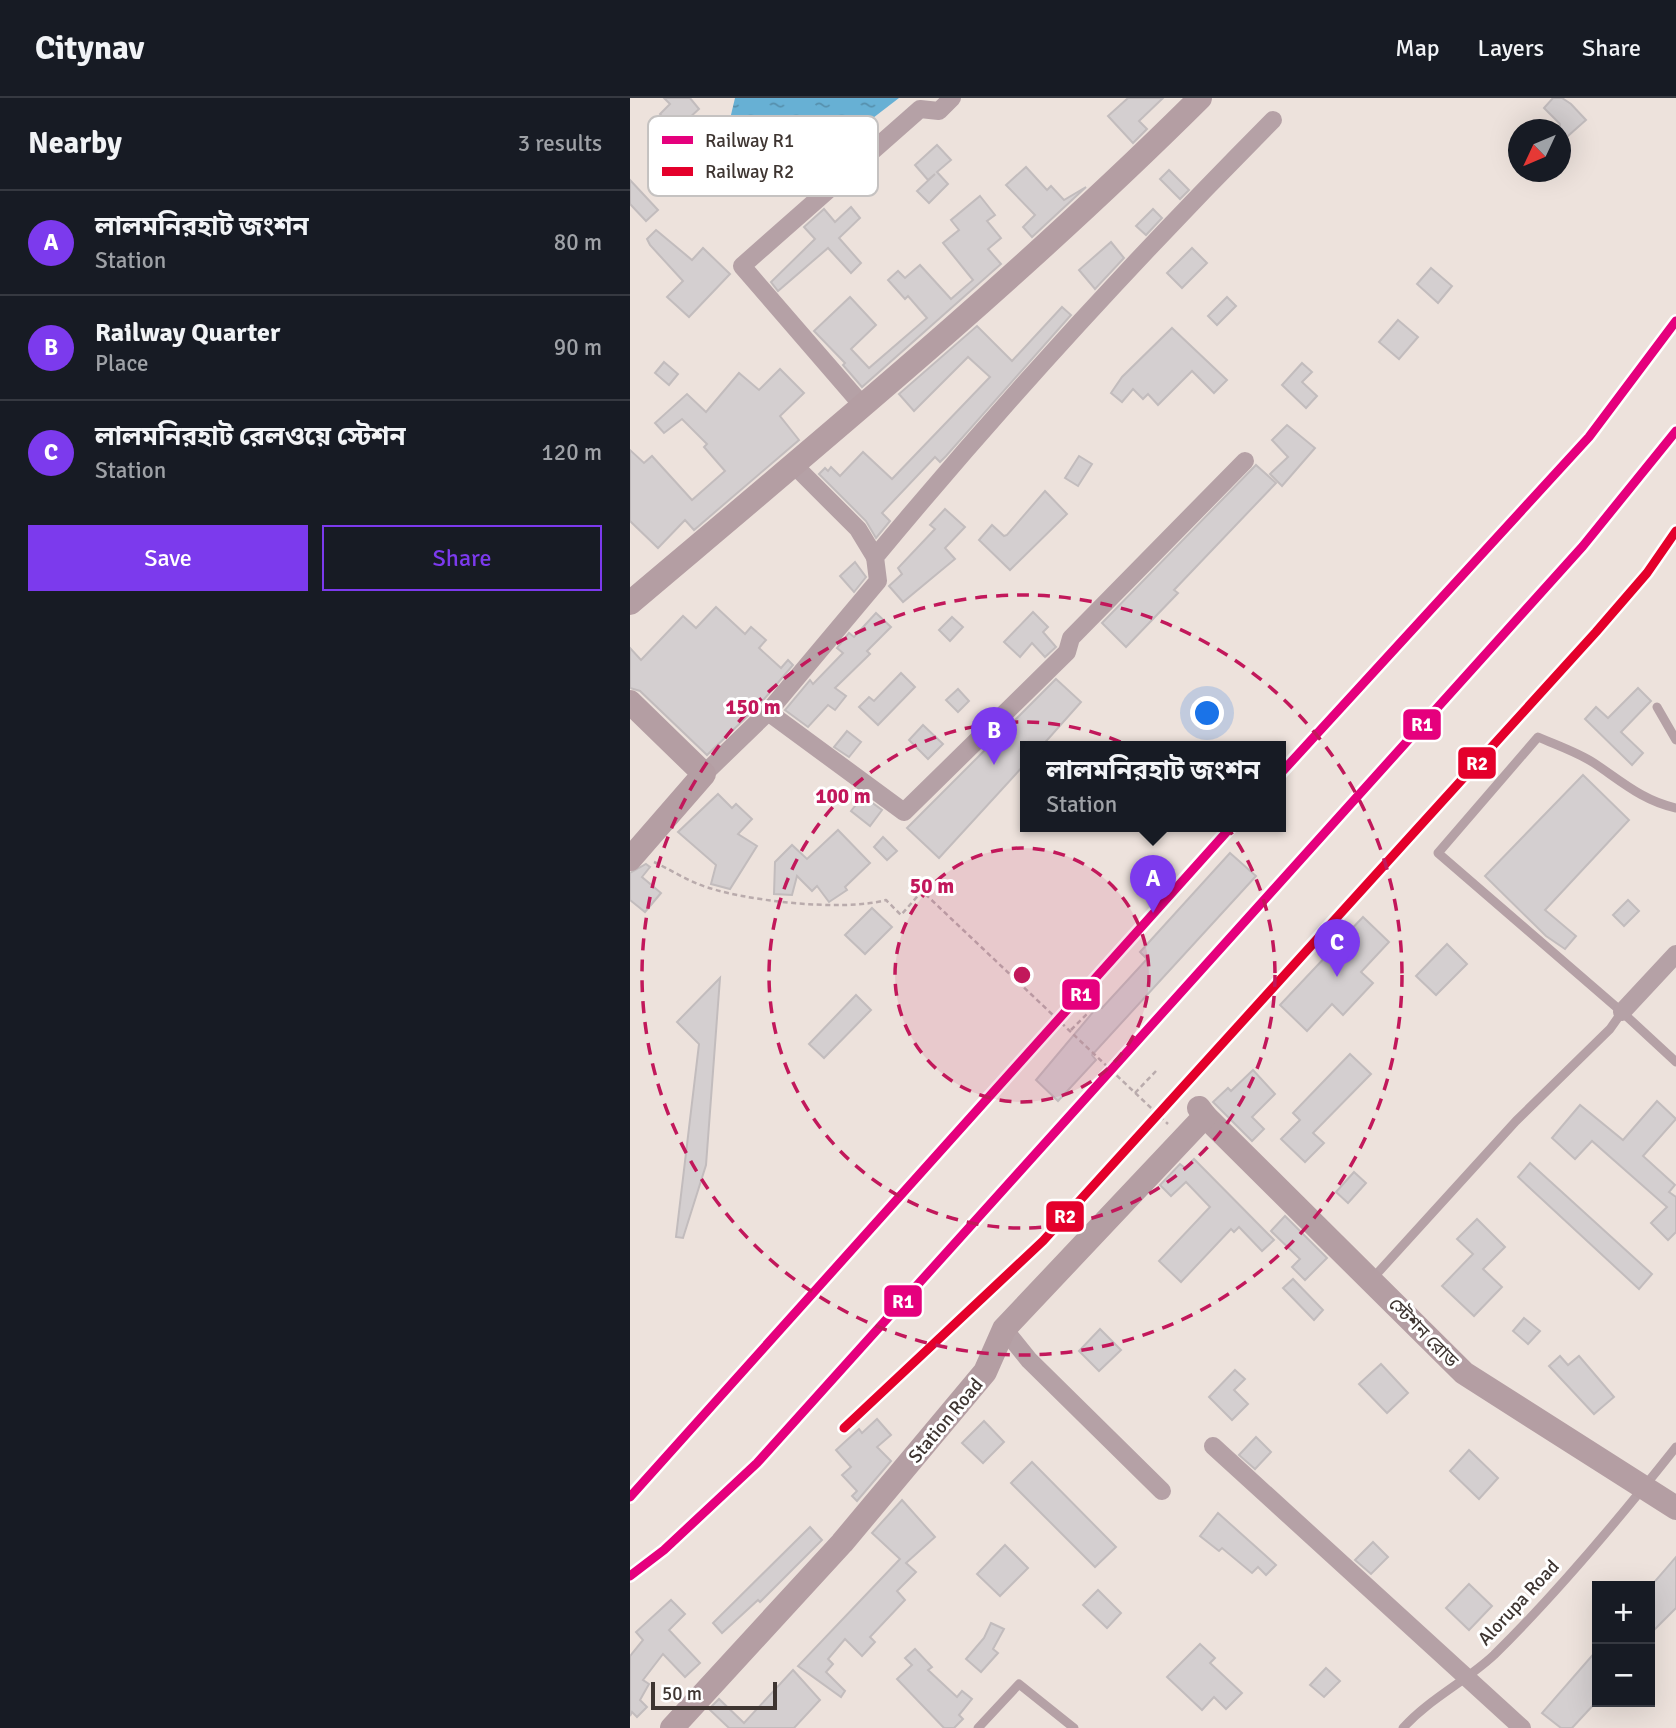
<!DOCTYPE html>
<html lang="en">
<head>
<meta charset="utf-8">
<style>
  body { margin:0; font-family:Signika,"Noto Sans Bengali",sans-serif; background:#242831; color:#f1f3f6 }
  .controls { position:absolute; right:21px; bottom:21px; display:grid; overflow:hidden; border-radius:0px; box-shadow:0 7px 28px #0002 }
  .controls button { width:63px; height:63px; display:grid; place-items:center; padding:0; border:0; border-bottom:2px solid #363941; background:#171b24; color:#f1f3f6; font:35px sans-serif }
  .compass { position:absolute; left:878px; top:21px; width:63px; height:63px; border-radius:50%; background:#171b24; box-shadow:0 7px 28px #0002; rotate:226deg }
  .scale { position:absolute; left:21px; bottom:18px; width:126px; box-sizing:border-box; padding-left:7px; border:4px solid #3e3531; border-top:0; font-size:19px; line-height:24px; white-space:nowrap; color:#3e3531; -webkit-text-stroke:5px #fff; paint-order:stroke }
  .you { position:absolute; left:578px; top:616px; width:24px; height:24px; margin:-18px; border:5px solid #fff; border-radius:50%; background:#1a73e8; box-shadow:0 0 0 10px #1a73e833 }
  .badge { display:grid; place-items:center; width:46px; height:46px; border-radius:50%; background:#7c3aed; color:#fff; font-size:23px; font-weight:700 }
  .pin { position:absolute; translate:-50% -58px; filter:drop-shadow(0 2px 4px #0008) }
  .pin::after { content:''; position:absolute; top:37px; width:24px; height:21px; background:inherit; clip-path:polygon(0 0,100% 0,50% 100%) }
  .popup { position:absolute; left:390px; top:643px; width:266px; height:91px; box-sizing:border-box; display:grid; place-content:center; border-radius:0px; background:#171b24; filter:drop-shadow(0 2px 5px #0005); font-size:23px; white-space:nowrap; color:#9ea1a6 }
  .popup b { font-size:26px; color:#f1f3f6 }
  .popup::after { content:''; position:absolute; left:50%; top:100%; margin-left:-14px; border:14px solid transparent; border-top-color:#171b24 }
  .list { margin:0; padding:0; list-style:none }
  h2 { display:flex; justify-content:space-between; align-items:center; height:91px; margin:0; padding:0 28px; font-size:30px }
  h2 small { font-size:23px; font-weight:400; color:#9ea1a6 }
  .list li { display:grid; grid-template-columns:46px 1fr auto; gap:21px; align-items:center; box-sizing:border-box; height:105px; padding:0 28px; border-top:2px solid #363941 }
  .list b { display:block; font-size:26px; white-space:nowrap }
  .list p { margin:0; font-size:23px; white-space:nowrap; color:#9ea1a6 }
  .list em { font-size:23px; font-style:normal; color:#9ea1a6 }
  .actions { display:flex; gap:14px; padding:21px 28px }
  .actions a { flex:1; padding:16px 0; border:2px solid #7c3aed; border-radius:0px; text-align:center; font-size:24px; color:#7c3aed }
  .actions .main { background:#7c3aed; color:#fff }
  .map { position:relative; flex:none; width:1046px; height:1630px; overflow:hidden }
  header { display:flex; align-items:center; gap:42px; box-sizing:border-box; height:98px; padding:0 35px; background:#171b24; border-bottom:2px solid #363941 }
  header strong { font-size:33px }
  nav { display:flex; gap:38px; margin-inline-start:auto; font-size:24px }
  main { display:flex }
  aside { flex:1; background:#171b24 }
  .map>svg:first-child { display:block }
</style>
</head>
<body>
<header>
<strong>Citynav</strong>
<nav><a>Map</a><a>Layers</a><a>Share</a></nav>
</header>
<main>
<aside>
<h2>Nearby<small>3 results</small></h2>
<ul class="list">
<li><span class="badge">A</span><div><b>লালমনিরহাট জংশন</b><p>Station</p></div><em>80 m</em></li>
<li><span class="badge">B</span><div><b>Railway Quarter</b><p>Place</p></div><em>90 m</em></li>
<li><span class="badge">C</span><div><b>লালমনিরহাট রেলওয়ে স্টেশন</b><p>Station</p></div><em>120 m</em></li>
</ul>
<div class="actions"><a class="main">Save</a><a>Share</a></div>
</aside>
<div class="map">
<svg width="1046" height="1630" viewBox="0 0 1046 1630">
  <defs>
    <pattern id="water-ripples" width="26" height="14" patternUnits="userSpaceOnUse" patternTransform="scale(1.75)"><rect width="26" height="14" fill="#67b0d4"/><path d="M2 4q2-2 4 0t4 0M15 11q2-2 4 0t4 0" fill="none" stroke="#5690ad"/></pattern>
  </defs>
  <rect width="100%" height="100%" fill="#ede2dc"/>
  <path fill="url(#water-ripples)" d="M105,0H269L187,63L146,64L100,21Z"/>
  <g fill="#d4cfd0" stroke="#c2bcbd" stroke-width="2">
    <path d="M34,0H60L69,11L45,33L30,16L40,6Z"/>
    <path d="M498,0H533L509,23L517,31L503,45L478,18Z"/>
    <path d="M923,0H932L941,6L956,22L930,45V26L914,10Z"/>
    <path d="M307,47L321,62L307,74L318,86L299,105L287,93L305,76L298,82L285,67Z"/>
    <path d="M46,55L57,66L44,80L32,69Z"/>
    <path d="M396,69L417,92L421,88L434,102L456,89L402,139L393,129L405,117L376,87Z"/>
    <path d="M539,72L559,92L550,101L530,81Z"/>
    <path d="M0,82L28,112L16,123L0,106Z"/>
    <path d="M350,98L365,117L357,123L371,140L358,151L371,166L232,289L213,267L215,265L184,233L220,199L246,227L221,251L239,270L297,220L278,198L275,201L258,182L268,173L275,180L290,167L321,201L343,182L313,145L329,132L321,122Z"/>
    <path d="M221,109L230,120L209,140L231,165L221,175L198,150L148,193L141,184L185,141L174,129L194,111L205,124Z"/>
    <path d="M523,111L532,120L516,137L506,128Z"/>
    <path d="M26,132L62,162L73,150L100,176L59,219L37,199L53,183L20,147L17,141Z"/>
    <path d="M481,144L494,160L465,191L449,172Z"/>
    <path d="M562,150L577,165L552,190L537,175Z"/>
    <path d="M801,170L822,188L808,205L787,186Z"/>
    <path d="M597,199L606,208L587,227L578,218Z"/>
    <path d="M432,209L441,217L316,358L310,364L305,359L252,415L260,423L246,440L236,423L189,376L195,370L198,373L201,369L210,378L233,354L262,381L360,279L338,259L284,313L269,296L347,228L382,263Z"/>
    <path d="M768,222L788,239L769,261L749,244Z"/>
    <path d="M542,230L597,282L584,295L562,273L528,307L518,296L513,301L503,291L492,304L481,295L492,279Z"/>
    <path d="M34,264L48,276L39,287L25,275Z"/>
    <path d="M672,265L682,274L672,284L687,298L676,310L652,287Z"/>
    <path d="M150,271L174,295L150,318L169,342L64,432L55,422L28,450L0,423V352L14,365L22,358L62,402L95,373L74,349L77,346L52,321L34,335L25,325L57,296L76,314L109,275L129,292Z"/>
    <path d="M657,327L685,350L652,388L640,376L658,359L642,342Z"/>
    <path d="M449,358L462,366L448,388L435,380Z"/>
    <path d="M626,367L646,385L544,492L548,495L496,549L472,525Z"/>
    <path d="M415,393L437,416L380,472L349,442L362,427L374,438L377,437Z"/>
    <path d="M315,411L335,429L315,450L325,461L273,504L259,488L272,476L268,470L305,431L300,427Z"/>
    <path d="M225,464L236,479L224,494L210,478Z"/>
    <path d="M86,509L115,536L121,529L136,542L129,550L151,570L158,562L163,567L130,606L77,657L10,593L0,590V550L11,562L53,518L66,530Z"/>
    <path d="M403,514L418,529L413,534L426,549L415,559L402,545L390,559L374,544Z"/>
    <path d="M246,515L261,529L237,553L240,556L205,590L216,598L205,612L198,607L178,629L155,612L180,582L183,586L213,555L207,550L219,535L224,539Z"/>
    <path d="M322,519L333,529L320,543L309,532Z"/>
    <path d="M271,575L285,589L248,627L229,609L239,599L244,603Z"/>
    <path d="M426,581L451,604L411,649H395V666L309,760L277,730Z"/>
    <path d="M1008,590L1021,603L991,634L1013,655L1002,667L955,621L966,609L978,620Z"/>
    <path d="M328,591L339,603L328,614L316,602Z"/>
    <path d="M293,627L313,646L298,661L279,642Z"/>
    <path d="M217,633L231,644L219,659L204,649Z"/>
    <path d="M953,677L999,722L915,812L946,838L935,851L916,838L855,778Z"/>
    <path d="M88,696L102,710L106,706L122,721L108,736L127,748L100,791L81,786L86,767L48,734Z"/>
    <path d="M233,698L252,712L240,728L221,713Z"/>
    <path d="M208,732L240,765L215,789L217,792L199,804L187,788L182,793L167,778L162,797L144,796L145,764L162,747L177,761Z"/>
    <path d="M253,739L267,753L257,762L244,749Z"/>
    <path d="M600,755L626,778L462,957L466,962L428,1003L406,982L469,907L472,910L517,861L510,854Z"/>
    <path d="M16,766L20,769L12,779L31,795L15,814L0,802V775Z"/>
    <path d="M998,802L1009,813L994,828L983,817Z"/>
    <path d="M242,810L262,829L235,856L215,837Z"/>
    <path d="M733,819L759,844L731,874L743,885L713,917L702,906L677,933L650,907Z"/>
    <path d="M817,846L837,866L806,897L786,878Z"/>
    <path d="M90,880L76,1067L53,1140L46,1139L69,946L47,924Z"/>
    <path d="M226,897L241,912L194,960L179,946Z"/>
    <path d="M720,956L741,976L683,1035L694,1045L675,1064L651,1041L670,1022L663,1015Z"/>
    <path d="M623,972L645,996L622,1019L634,1031L622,1043L583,1004L598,990L601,993Z"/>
    <path d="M1027,1003L1046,1021L1013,1058L1045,1087L1039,1094L1046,1099V1134L1038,1142L1021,1125L1037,1109L962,1043L945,1061L922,1040L950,1007L993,1042Z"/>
    <path d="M564,1061L644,1142L632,1153L609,1129L604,1134L601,1131L551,1184L529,1163L580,1109L556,1084L541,1098L530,1087L550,1066L555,1070Z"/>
    <path d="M900,1065L1022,1176L1009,1191L888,1079Z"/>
    <path d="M724,1074L736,1085L718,1105L706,1094Z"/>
    <path d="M655,1118L697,1160L675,1182L662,1169L670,1161L641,1133Z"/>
    <path d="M847,1121L875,1149L853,1171L872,1189L844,1218L812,1188L843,1156L827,1141Z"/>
    <path d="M663,1181L693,1212L684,1222L653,1190Z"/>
    <path d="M894,1220L910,1233L898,1246L883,1233Z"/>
    <path d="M470,1231L491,1252L469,1273L449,1253Z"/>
    <path d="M930,1258L938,1267L949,1258L984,1299L964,1316L919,1268Z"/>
    <path d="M751,1266L778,1295L757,1315L729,1286Z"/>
    <path d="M605,1272L615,1281L604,1292L618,1306L602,1322L579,1299Z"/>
    <path d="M247,1321L261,1337L247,1349L261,1363L227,1403L222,1398L227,1393L212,1377L221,1369L206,1352L229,1331L232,1335Z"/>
    <path d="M354,1323L374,1344L353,1365L332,1345Z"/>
    <path d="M626,1339L641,1354L625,1371L609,1357Z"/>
    <path d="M839,1352L868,1380L849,1401L820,1373Z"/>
    <path d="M402,1364L486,1449L465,1469L381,1385Z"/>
    <path d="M272,1402L305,1439L276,1465L286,1474L267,1493L275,1502L240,1539L245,1544L232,1558L215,1541L198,1561L203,1566L196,1574L215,1593L211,1599L168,1568L270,1461L242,1435Z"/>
    <path d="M588,1415L646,1467L636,1477L628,1469L622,1475L592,1450L589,1453L570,1438Z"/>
    <path d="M180,1429L192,1442L130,1504L128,1502L92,1535L83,1525Z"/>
    <path d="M743,1444L758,1459L741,1476L725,1462Z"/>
    <path d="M375,1447L398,1470L370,1498L347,1476Z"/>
    <path d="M1046,1459V1510L1020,1536V1489Z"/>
    <path d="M839,1486L862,1508L839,1532L816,1510Z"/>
    <path d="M468,1492L491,1515L477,1530L453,1507Z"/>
    <path d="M41,1502L55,1516L39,1532L70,1565L55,1579L33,1556L13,1582L19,1586L10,1602L17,1609L7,1619L2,1614L0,1618V1558L13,1542L6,1534Z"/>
    <path d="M361,1525L374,1531L363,1551L368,1555L351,1574L336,1561L354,1540Z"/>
    <path d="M570,1546L585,1560L580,1565L612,1595L596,1611L584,1599L572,1612L537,1579Z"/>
    <path d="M285,1551L302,1569L298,1572L327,1599L332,1593L342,1601L329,1617L333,1621L324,1630H314L267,1581L282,1567L275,1560Z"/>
    <path d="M967,1552V1603L942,1630H931L912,1615Z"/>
    <path d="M696,1570L710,1583L694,1599L680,1587Z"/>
    <path d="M163,1572L190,1602L164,1630H99L79,1611L89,1601L114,1625Z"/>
  </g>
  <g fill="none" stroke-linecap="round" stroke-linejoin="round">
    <g stroke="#b9abac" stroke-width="2.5" stroke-dasharray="5 3.5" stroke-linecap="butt">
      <path d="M24,764C39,771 53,780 68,786C110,803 213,814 256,802L271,817L292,793L538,1026"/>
      <path d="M441,932L466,907"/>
      <path d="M505,995L526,973"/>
    </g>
    <g stroke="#b5a1a6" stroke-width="9">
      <path d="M1027,609L1046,642"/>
      <path d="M992,914L1046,964"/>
      <path d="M743,1180L886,1023L980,931L992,914L808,755L908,639C926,647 947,654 964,665C991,683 1013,703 1046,710"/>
      <path d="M348,1630L389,1586L444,1630"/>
      <path d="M773,1630C799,1601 835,1584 864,1557C929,1493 989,1421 1046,1349"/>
    </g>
    <g stroke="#b5a1a6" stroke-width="18">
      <path d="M233,308L112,168L290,11L309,13L322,0"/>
      <path d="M163,366L228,431L245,459"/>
      <path d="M138,614L274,714L437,554L441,540L615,363"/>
      <path d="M74,676L138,614L248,483L245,459C371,307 504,162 643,22"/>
      <path d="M992,914L1046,856"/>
      <path d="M374,1231L399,1262L532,1393"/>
      <path d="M583,1348L892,1630"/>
    </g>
    <g stroke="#b49ea3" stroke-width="24">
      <path d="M0,505C194,341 390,179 570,0"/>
      <path d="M0,604L74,676L0,761"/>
      <path d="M575,1018L834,1275L1046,1410"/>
      <path d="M42,1630L212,1445L355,1274L374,1231L575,1018L569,1010"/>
    </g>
    <defs>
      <g id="rail-1">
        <path d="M651,675L959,339L1046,223"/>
        <path d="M0,1399L601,729"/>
        <path d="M0,1478L34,1452L127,1365L953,448L1046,333"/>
      </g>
      <path id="rail-2" d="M214,1330L413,1143L966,534L1017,475L1046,433"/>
    </defs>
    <use href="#rail-1" stroke="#fff" stroke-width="14"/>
    <use href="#rail-2" stroke="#fff" stroke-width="14"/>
    <use href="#rail-1" stroke="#e5007d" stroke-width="9"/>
    <use href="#rail-2" stroke="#e4002b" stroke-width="9"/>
  </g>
  <circle cx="392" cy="877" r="127" fill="#c2185b" fill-opacity=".12"/>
  <g fill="none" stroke="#c2185b" stroke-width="3.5" stroke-dasharray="12 9">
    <circle cx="392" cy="877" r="127"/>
    <circle cx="392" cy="877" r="253"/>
    <circle cx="392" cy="877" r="380"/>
  </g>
  <g text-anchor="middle" stroke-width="6" stroke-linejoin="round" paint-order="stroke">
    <g font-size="19" fill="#3e3531" stroke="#fff">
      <text transform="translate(794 1234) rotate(45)" y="7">স্টেশন রোড</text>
      <text transform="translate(315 1322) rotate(-50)" y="7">Station Road</text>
      <text transform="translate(888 1504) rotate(-47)" y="7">Alorupa Road</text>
    </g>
  </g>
  <rect x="18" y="18" width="230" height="80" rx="10" fill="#fff" stroke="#c5c2c1" stroke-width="2"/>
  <rect x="32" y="38" width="31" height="8" fill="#e5007d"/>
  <rect x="32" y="69" width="31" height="9" fill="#e4002b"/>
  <g font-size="19" fill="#3e3531">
    <text x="75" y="49">Railway R1</text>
    <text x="75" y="80">Railway R2</text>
  </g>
  <circle cx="392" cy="877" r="10" fill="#c2185b" stroke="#fff" stroke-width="3.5"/>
  <g font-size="21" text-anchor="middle" font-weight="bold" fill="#c2185b" stroke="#fff" stroke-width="6" stroke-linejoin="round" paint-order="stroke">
    <text x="123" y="616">150 m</text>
    <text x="213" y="705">100 m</text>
    <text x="302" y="795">50 m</text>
  </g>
  <g stroke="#fff" stroke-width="2.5">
    <rect x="772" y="610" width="40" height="33" rx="7" fill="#e5007d"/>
    <rect x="827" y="648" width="40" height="34" rx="7" fill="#e4002b"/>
    <rect x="431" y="880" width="40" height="33" rx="7" fill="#e5007d"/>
    <rect x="415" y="1102" width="40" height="33" rx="7" fill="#e4002b"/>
    <rect x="253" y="1186" width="40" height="34" rx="7" fill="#e5007d"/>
  </g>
  <g font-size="19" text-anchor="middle" font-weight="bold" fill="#fff">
    <text x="792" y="633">R1</text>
    <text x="847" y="672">R2</text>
    <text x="451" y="903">R1</text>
    <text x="435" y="1125">R2</text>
    <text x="273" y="1210">R1</text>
  </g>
</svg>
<div class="controls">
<button>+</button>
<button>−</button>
</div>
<svg class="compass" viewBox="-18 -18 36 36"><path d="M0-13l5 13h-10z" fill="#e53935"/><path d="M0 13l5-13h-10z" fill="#9ea1a6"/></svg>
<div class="scale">50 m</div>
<div class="you"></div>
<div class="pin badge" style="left:523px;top:815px">A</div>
<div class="popup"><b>লালমনিরহাট জংশন</b>Station</div>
<div class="pin badge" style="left:364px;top:667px">B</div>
<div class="pin badge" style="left:707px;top:879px">C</div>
</div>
</main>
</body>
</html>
